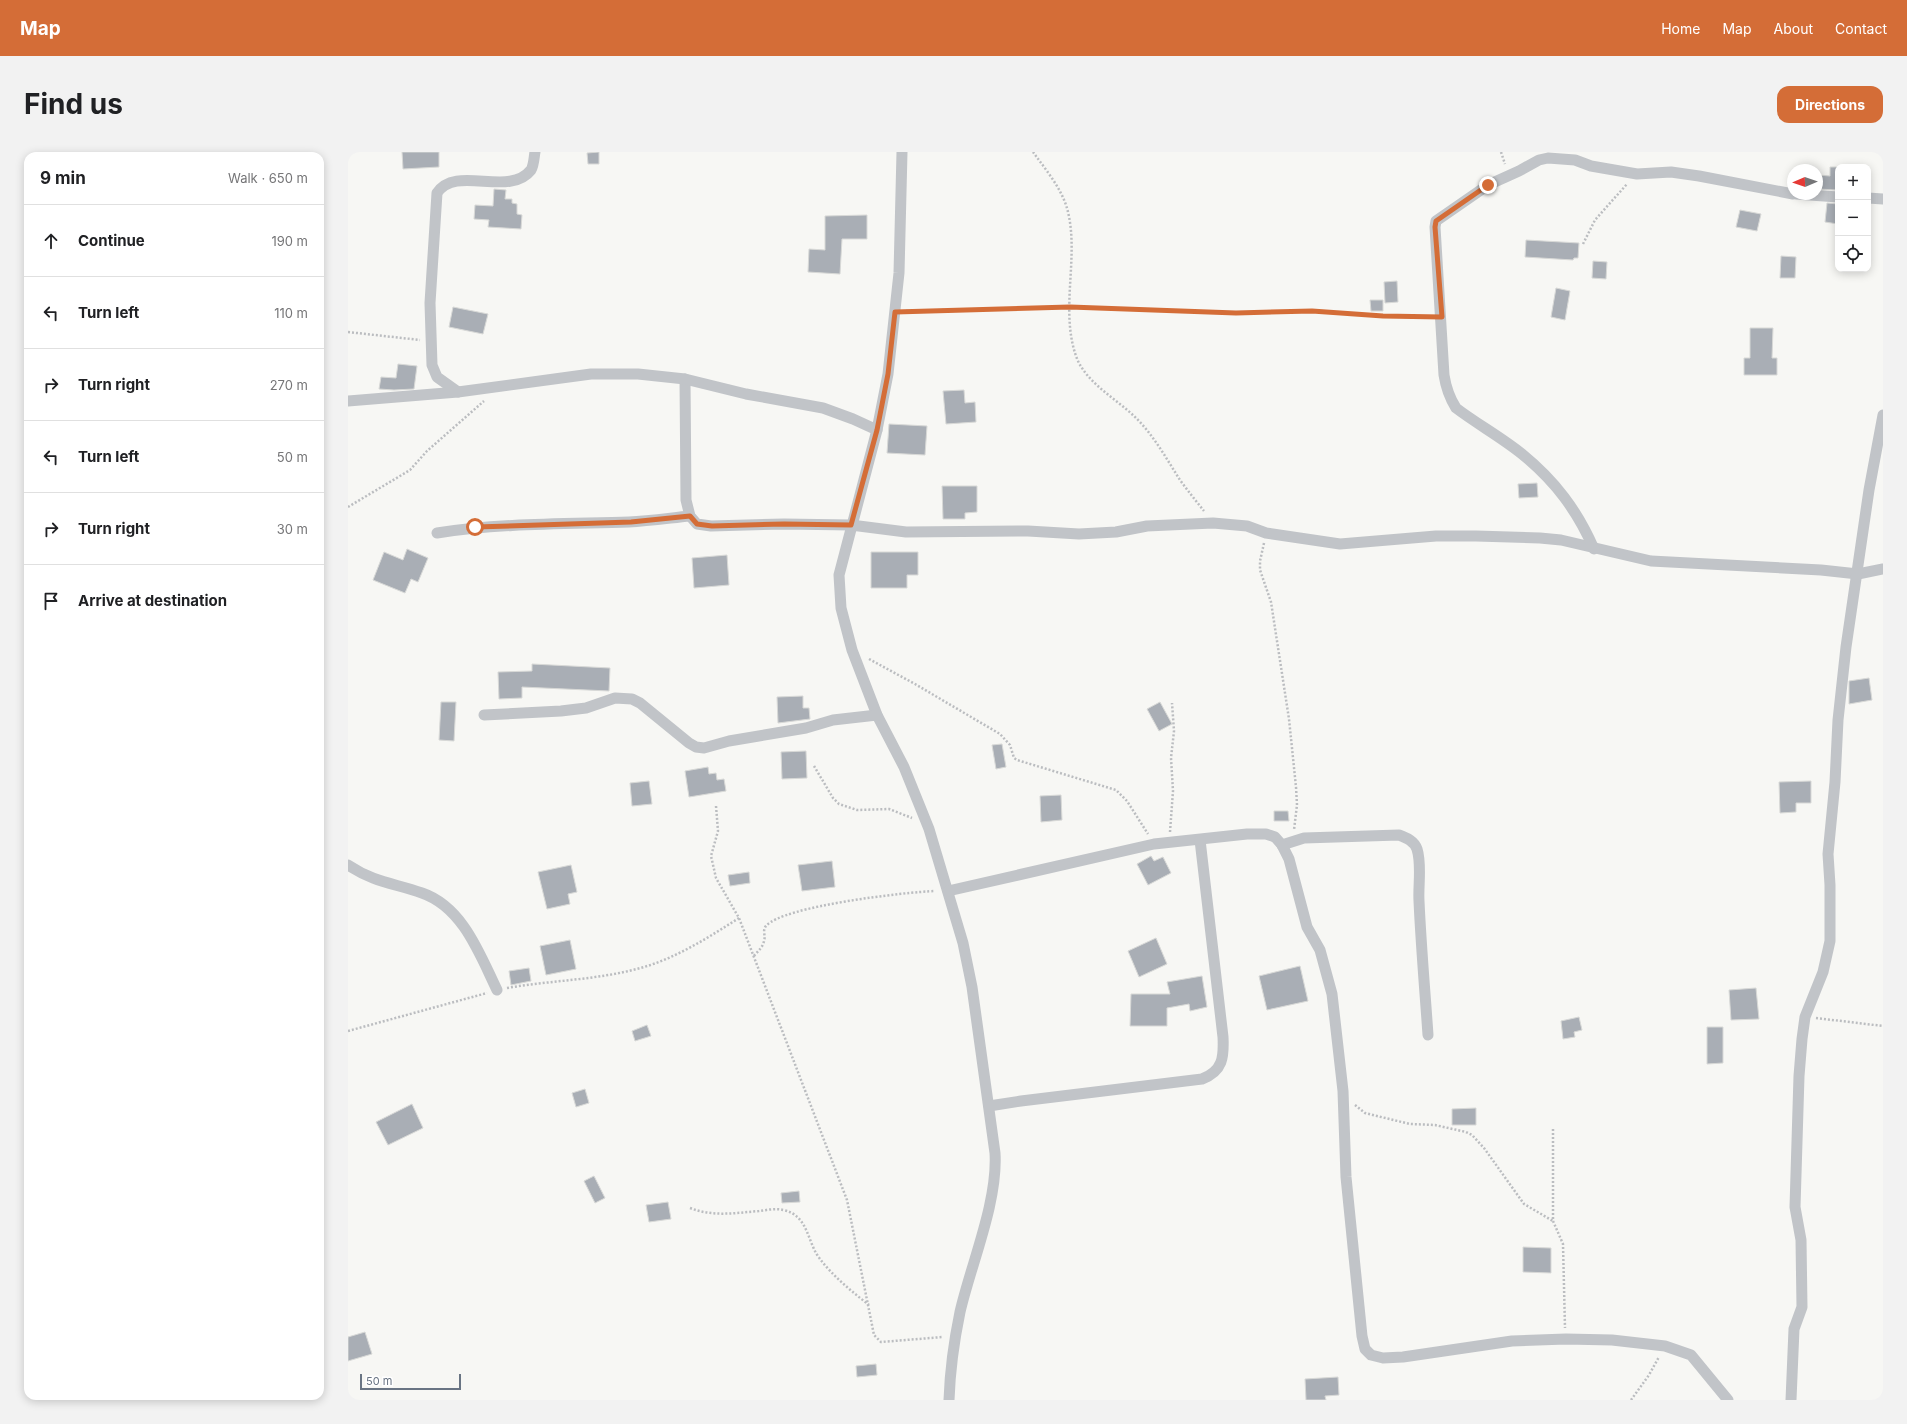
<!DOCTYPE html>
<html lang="en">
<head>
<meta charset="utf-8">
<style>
  body { margin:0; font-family:Inter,sans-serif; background:#f2f2f2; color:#202124 }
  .controls { position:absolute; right:12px; top:12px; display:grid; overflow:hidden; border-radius:8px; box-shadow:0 2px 10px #0003 }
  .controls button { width:36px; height:36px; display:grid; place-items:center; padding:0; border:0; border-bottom:1px solid #e0e0e0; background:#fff; color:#202124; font:20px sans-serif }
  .compass { position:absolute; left:1439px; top:12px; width:36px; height:36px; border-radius:50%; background:#fff; box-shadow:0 2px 10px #0003; rotate:268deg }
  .scale { position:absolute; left:12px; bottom:10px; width:101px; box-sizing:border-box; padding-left:4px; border:2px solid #697483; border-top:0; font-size:11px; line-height:14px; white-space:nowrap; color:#697483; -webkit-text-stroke:3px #fff; paint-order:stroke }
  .stop { position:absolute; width:12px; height:12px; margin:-9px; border:3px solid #d46d37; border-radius:50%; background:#fff }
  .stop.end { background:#d46d37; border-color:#fff; box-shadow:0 1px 4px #0008 }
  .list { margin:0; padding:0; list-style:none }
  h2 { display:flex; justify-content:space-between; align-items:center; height:52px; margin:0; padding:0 16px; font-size:17px }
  h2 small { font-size:13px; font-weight:400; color:#757577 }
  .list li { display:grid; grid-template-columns:26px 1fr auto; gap:12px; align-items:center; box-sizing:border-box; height:72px; padding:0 16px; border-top:1px solid #e0e0e0 }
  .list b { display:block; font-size:15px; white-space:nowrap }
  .list em { font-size:13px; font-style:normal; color:#757577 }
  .icon { flex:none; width:22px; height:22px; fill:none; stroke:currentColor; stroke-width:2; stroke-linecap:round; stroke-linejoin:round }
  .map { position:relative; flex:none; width:1535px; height:1248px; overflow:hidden; border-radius:12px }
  header { display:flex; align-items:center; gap:24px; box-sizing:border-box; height:56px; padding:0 20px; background:#d46d37; color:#fff }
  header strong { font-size:19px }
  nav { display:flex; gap:22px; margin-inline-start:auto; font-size:14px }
  .intro { display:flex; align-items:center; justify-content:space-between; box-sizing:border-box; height:96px; padding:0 24px }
  h1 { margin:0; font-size:28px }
  .button { padding:10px 18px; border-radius:12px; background:#d46d37; color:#fff; font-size:14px; font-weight:700 }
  main { display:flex; gap:24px; padding:0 24px }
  aside { flex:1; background:#fff; border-radius:12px; box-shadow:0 2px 10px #0003 }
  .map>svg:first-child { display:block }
</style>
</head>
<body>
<header>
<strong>Map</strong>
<nav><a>Home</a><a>Map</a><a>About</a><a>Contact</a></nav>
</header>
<div class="intro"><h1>Find us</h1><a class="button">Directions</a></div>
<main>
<aside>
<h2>9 min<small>Walk · 650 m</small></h2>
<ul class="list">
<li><svg class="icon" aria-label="ahead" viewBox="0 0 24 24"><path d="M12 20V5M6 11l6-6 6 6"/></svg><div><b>Continue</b></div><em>190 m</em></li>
<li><svg class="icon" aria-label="left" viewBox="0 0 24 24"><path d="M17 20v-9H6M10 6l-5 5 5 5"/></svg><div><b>Turn left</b></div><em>110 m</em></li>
<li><svg class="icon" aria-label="right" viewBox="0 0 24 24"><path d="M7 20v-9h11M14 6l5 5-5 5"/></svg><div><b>Turn right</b></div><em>270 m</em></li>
<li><svg class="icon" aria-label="left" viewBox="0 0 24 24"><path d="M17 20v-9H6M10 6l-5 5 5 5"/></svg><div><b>Turn left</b></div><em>50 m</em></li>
<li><svg class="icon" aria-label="right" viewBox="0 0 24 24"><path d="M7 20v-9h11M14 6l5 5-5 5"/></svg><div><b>Turn right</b></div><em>30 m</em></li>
<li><svg class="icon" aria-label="arrive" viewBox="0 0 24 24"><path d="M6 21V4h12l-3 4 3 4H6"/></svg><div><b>Arrive at destination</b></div></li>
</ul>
</aside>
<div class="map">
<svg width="1535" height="1248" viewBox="0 0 1535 1248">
  <rect width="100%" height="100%" fill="#f7f7f4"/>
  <g fill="#a9aeb5" stroke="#d8d9d7">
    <path d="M54,0H91V15L55,17Z"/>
    <path d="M251,0V12H240L239,1Z"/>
    <path d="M1482,15H1490V38L1469,37L1470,23L1482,24Z"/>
    <path d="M146,37L158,38L157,47H164V51L169,52V62L174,63L173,77L140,75L141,68L126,67L127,53L145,54Z"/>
    <path d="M1479,51L1490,52V72L1477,70Z"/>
    <path d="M1392,58L1413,62L1409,79L1388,75Z"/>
    <path d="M519,63V87H494L492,122L460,120L461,97L477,98V64Z"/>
    <path d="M1178,88L1231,91L1230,106H1226L1225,108L1177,105Z"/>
    <path d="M1433,104L1448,105L1447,126H1432Z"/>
    <path d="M1245,109L1259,110L1258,127L1244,126Z"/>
    <path d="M1049,129L1050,150L1037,151L1036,130Z"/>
    <path d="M1208,136L1222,139L1217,168L1203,165Z"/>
    <path d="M1022,148H1035V159H1023Z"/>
    <path d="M105,155L140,162L135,182L101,175Z"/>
    <path d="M1402,176H1425L1424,206H1429V223H1396V206H1402Z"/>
    <path d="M50,212L69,214L66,237L46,238L31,237L33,225L48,226Z"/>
    <path d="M616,238L617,251L627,250L628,270L598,272L595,239Z"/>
    <path d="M541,272L579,274L577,303L539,301Z"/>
    <path d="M1189,331L1190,345L1171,346L1170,332Z"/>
    <path d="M594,334H629V360L617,361V367H595Z"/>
    <path d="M59,397L80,406L70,430L63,427L57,441L25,428L36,400L55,408Z"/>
    <path d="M523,400H570V423H559V436H523Z"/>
    <path d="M379,403L381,433L346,436L344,406Z"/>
    <path d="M184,512L262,516L261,539L174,535V546L151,547L150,520L184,519Z"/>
    <path d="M1521,526L1524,548L1501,552V529Z"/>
    <path d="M455,544V556H461L462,567L430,571L429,545Z"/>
    <path d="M93,550H108L106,589L91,588Z"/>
    <path d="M812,550L824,572L811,579L799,557Z"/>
    <path d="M654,592L658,615L648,617L644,593Z"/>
    <path d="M458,599L459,626L434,627L433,600Z"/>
    <path d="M360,615L361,622L368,621L369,628L376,627L378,639L341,645L337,619Z"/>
    <path d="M301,629L304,652L284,654L282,631Z"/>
    <path d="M1463,629V651H1448V660L1432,661L1431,630Z"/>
    <path d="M713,643L714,668L693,670L692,644Z"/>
    <path d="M926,659H940L941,669H926Z"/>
    <path d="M803,704L806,709L815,705L823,721L800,733L789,712Z"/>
    <path d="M484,709L487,735L454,739L450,713Z"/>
    <path d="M223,713L229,740L220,742L222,752L199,757L190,720Z"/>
    <path d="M401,720L402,731L382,734L380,723Z"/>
    <path d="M808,786L819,812L791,825L780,799Z"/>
    <path d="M222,788L228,817L198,823L192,794Z"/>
    <path d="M952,814L960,849L919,858L911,824Z"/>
    <path d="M181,816L183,829L163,833L161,819Z"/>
    <path d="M854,824L859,855L842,859L841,852L819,856V874H782L783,842H822L819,830Z"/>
    <path d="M1408,836L1411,867L1383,868L1381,838Z"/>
    <path d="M1231,865L1234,878L1226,880L1227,885L1215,887L1213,869Z"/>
    <path d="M299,873L303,884L287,889L284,879Z"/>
    <path d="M1359,875H1375V911L1359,912Z"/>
    <path d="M237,937L241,951L228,955L224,941Z"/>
    <path d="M64,952L75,976L40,993L28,970Z"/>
    <path d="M1128,956V973H1104V957Z"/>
    <path d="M246,1024L257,1046L247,1051L236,1029Z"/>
    <path d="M451,1039L452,1050L434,1051L433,1041Z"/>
    <path d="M320,1050L323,1067L301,1070L298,1053Z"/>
    <path d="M1175,1095L1203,1096V1121L1175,1120Z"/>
    <path d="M17,1180L24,1202L0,1209V1185Z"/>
    <path d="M528,1212L529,1223L509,1225L508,1214Z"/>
    <path d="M990,1225L991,1243L977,1244L978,1248H958L957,1227Z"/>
  </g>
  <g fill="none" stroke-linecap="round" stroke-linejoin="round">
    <g stroke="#bbbdc0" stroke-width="2.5" stroke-dasharray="2 2" stroke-linecap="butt">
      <path d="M685,0C698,18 715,38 720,60C731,106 712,158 728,204C737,230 767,246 786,264C805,282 818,306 832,328C840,339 848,349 856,359"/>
      <path d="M1153,0L1157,12"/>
      <path d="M1235,92L1247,68L1279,32"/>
      <path d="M558,159L722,155L888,161L964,159L1035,164L1080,165"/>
      <path d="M0,180L72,188"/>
      <path d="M0,355L62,318L79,299L136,249"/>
      <path d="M916,391L912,409V418L923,450L941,567L948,635L949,653L946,678"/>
      <path d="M521,507L567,532L652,582L662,593L666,606L669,608L768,638L779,649L800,682"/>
      <path d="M466,614L485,646L491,652L509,658L541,657L564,666"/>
      <path d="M368,654L370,679L363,704L368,726L391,766L499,1048L526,1183L533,1190L595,1185"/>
      <path d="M822,680L825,639L823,606L826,579L824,551"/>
      <path d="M406,804C410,799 415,795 416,789C418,784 414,778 418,774C435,754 558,740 587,739"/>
      <path d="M159,836C205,828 252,828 296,815C330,805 361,785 391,766"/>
      <path d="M1468,866L1535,874"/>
      <path d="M0,879L139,841"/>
      <path d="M1007,953L1017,961L1029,964L1062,972L1087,973L1118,980L1124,983L1136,996L1176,1052L1205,1069"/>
      <path d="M1205,977V1069L1215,1092L1217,1176"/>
      <path d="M342,1056C365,1065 387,1061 411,1059C419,1058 428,1056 435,1058C461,1063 459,1091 472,1107C485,1124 503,1139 521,1153"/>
      <path d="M1283,1248L1301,1223L1311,1205"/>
    </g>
    <g stroke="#c1c4c8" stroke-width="11">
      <path d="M554,0L551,121L540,222L529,278L491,423L493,456L504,498L529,563L556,615L581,677L615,791L624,835L647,1001C650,1050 623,1112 612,1160C606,1189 602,1219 601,1248"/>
      <path d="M1448,42L1490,45"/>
      <path d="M1520,46L1535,47"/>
      <path d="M337,227L338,348L342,364L349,372L363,374L436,372L503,373L558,380L680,379L731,382L768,380L799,374L865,371L899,374L918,381L992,392L1088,384H1128L1192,386L1213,388L1303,409L1473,418L1510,422L1535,417"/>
      <path d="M110,240L89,225L84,213L82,151L89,41C108,12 161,46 183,18C186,13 186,5 187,0"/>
      <path d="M0,249L110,240L243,222H290L337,227L398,242L475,256L505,267L529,278"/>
      <path d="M89,381C153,371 217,372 281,370C301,369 322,366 342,364"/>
      <path d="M1246,397C1229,358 1207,329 1174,302C1153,285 1129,272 1108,256C1101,245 1098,236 1096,223L1087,75L1088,69L1140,33L1171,19L1191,8L1200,6L1227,8L1243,14L1289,22L1323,20L1351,24L1445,42"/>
      <path d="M136,563L213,559L238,556L267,546L284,547L292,551L341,591L348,595L356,596L381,589L458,576L485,568L529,563"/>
      <path d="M934,693L956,686L1051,683C1059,686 1066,689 1069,697C1074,713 1070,733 1071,749C1073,794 1077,839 1080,883"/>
      <path d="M0,713C27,731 46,731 74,741C115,755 132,803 149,838"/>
      <path d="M600,739L806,692L899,682H918L927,685L934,693L941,707L959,775L972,798L984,842L995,939L998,1025L1014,1184L1017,1197L1023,1203L1035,1206L1055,1205L1164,1189L1218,1187L1264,1188L1317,1194L1343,1203L1380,1248"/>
      <path d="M641,954L673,949L854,927C875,919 876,905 875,885L852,688"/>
      <path d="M1443,1248L1446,1177L1454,1155L1453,1088L1447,1055L1451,924L1454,887L1457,865L1475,820L1482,789V733L1480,702L1487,630L1490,568L1498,495L1521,338L1535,263"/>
    </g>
  </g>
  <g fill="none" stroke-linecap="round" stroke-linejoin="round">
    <path stroke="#d46d37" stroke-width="5" d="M127,375L283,370L342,364L349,372L364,374L436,372L503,373L529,278L540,222L547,160L722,155L888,161L964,159L1035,164L1094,165L1087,75L1088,69L1140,33"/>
  </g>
</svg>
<div class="controls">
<button>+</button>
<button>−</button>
<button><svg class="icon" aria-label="locate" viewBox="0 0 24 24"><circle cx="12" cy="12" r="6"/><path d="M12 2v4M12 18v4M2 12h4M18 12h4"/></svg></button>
</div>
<svg class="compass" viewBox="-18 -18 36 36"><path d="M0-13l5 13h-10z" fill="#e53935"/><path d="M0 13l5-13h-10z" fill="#757577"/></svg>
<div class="scale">50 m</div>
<div class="stop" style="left:127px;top:375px"></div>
<div class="stop end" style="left:1140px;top:33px"></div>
</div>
</main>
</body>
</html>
